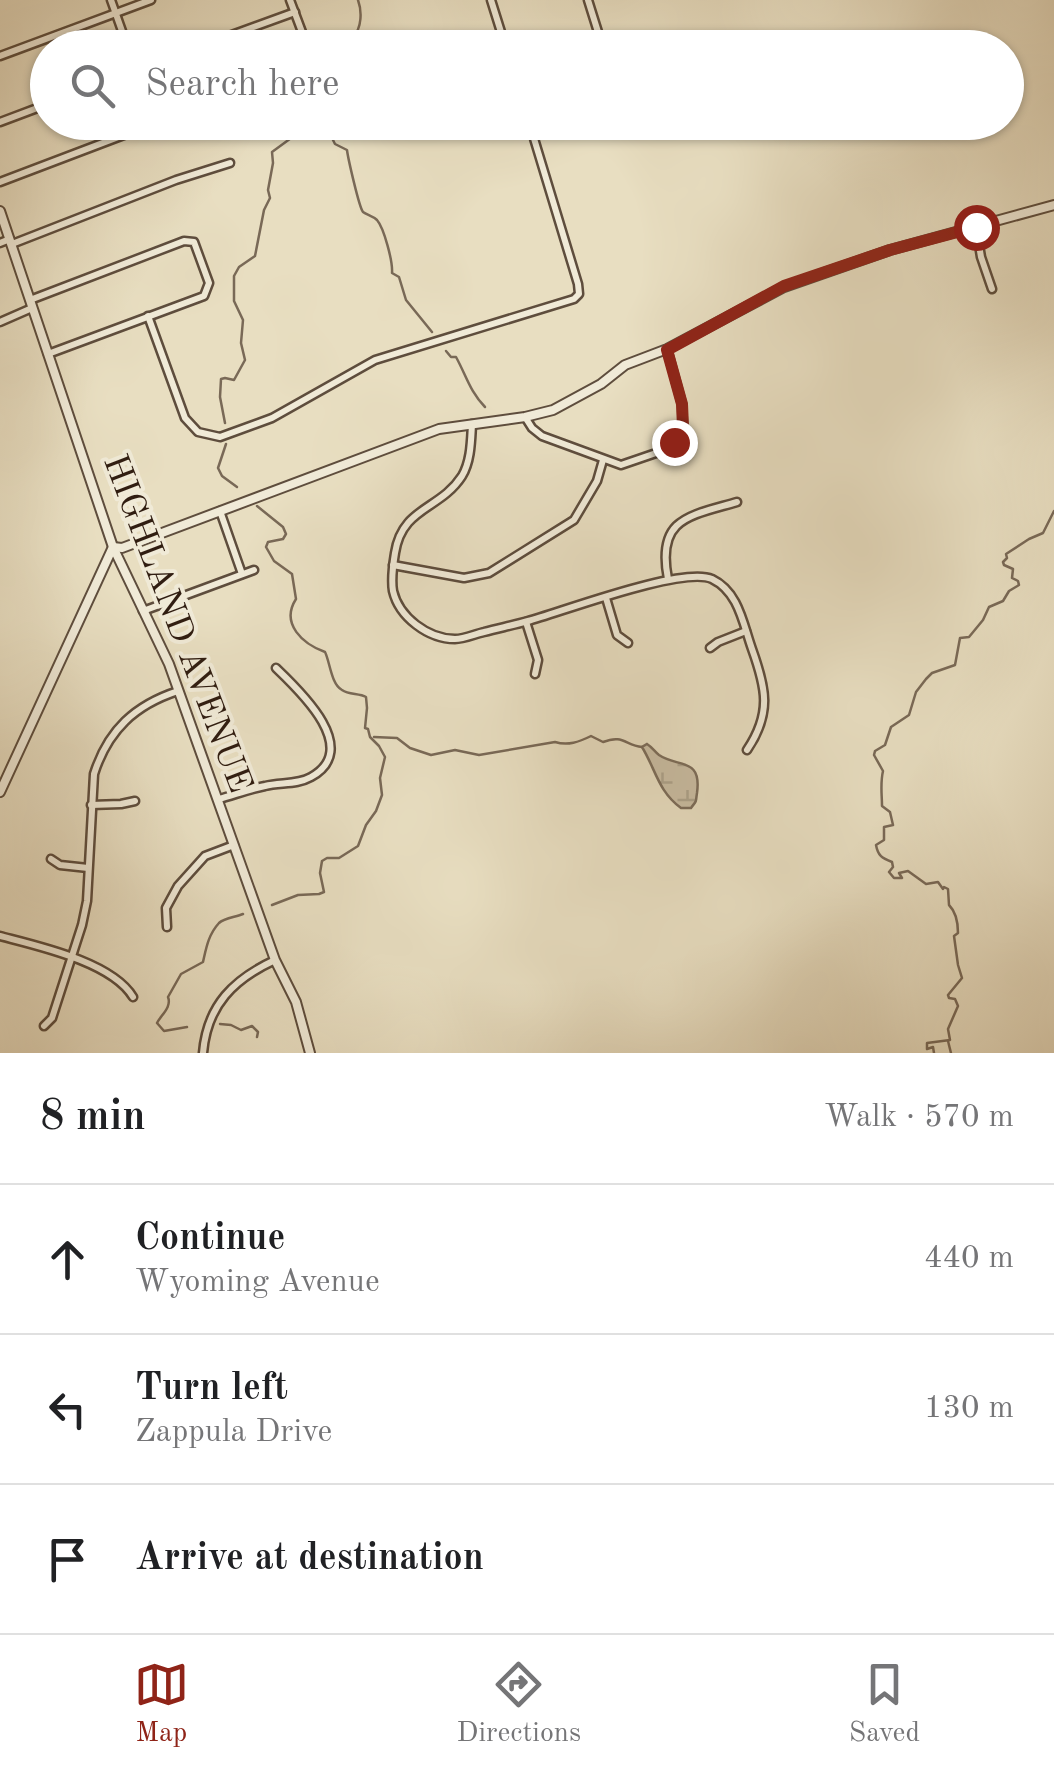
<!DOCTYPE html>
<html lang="en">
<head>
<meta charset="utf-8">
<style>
  body { margin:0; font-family:"Old Standard TT",serif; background:#f2f2f2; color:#202124 }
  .stop { position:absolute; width:30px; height:30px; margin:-22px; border:8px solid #8f2418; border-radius:50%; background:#fff }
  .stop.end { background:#8f2418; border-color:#fff; box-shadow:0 2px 10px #0008 }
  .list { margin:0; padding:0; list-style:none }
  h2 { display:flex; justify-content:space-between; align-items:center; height:130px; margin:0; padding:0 40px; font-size:42px }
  h2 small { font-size:32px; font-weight:400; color:#757577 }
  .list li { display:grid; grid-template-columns:65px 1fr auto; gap:30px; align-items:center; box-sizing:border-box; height:150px; padding:0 40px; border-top:2px solid #e0e0e0 }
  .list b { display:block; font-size:38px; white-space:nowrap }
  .list p { margin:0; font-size:32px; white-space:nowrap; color:#757577 }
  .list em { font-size:32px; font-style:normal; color:#757577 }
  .icon { flex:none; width:55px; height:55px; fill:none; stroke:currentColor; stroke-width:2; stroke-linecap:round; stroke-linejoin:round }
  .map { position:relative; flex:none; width:1054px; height:1053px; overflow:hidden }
  .search { position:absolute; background:#fff; box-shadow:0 2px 8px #0004; left:30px; right:30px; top:30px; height:110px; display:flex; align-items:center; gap:25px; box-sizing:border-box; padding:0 35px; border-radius:55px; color:#757577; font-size:38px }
  .sheet { height:580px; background:#fff }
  nav { display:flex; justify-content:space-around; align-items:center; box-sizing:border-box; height:140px; border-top:2px solid #e0e0e0; background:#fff; font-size:28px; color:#757577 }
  nav a { display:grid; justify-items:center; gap:5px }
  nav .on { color:#8f2418 }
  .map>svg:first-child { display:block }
</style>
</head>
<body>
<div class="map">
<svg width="1054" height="1053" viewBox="0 0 1054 1053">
  <defs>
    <pattern id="wetland-marsh" width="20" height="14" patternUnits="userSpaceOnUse" patternTransform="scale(2.5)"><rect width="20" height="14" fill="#c9bda3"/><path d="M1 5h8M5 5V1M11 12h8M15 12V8" fill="none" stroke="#ada28b"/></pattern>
  </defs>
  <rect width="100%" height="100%" fill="#e8dec1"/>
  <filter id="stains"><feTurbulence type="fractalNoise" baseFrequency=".002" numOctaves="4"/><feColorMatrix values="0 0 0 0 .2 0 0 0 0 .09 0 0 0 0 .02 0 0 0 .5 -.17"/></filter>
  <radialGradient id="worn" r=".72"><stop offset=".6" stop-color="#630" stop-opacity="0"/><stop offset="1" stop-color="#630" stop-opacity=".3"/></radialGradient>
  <path fill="url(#wetland-marsh)" stroke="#7c6d5a" stroke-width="2.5" d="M647,744C652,747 655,752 659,755C678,768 702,757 697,793C695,805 698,798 691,808H681C658,791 656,770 642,747Z"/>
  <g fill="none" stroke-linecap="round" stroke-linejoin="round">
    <g stroke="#796957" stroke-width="2.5">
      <path d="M341,48C345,44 349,41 353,37C362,28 362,11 358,0"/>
      <path d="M324,122L335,144L347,150C348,158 359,207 363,212C367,215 373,216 377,220C384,228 393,262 392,273L399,277L406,300L432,332"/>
      <path d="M446,351L451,357H456C466,375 470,392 485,407"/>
      <path d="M225,423L220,397L221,379L225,378L234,380L245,360L241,343L243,320L234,301V276L239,267L255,256L264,210L270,198L268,190L273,163L272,152L313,122"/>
      <path d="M226,444L218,468L222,476L237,487"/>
      <path d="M257,506L283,527L286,534L283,539L268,542L266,547L274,561L292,574L296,599C280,624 303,644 325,652C330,662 331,684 342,690C349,695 359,693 366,697L367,708L365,728L368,729L370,737L379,746L385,757L380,778L382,795L376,811L366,825L358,846L339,858H327L322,861L320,873L324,892L319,894L298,895L272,905"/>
      <path d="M374,737L397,738L410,748L431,755L455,750L479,755L555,742C568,746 579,742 591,736L603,742C623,734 625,745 642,747"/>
      <path d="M220,1024L231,1025L241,1030L252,1026L258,1032L257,1037"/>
      <path d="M187,1027L164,1031L157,1023C161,1015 172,1007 168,997L181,974L203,962C206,949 208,935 219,923C224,918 236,917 243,914"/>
      <path d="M948,1041L951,1053"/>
      <path d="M934,1053L933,1047L927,1049V1043L950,1040L948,1029L958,1006L955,999L949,998L948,995L962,978L958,965L954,936L958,933C958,923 956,912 949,905L948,889L944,887L943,889L938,882L926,884L908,871L899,873L902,878H894L889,872L893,867L892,862C882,858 878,856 876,845L884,840V827L893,825L890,812L882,806C882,794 880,784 883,771L874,755L875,751L885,745L891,727L909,715L916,692L926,679L932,673L955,665L960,638L969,637L983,620L989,607L1003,601L1009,591L1019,585L1018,581L1012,578L1013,569L1004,565L1003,562L1007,558L1006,554L1029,539L1043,533L1054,511"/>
    </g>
    <defs>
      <g id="minor">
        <path d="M111,0L128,48"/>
        <path d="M290,0L308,48"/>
        <path d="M491,0L506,48"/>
        <path d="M588,0L603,48"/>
        <path d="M196,48L295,12"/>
        <path d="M0,56L151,0"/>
        <path d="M0,122L48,104"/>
        <path d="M0,182L158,122"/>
        <path d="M976,227L981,257L992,289"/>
        <path d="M0,243L10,239"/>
        <path d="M12,244L176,180L230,163"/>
        <path d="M30,300L184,241L194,242L209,283L204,296L48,354"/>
        <path d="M148,316L185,418L198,432L220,437L272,418L375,360L574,299L579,294L578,284L529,122"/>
        <path d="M0,322L32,308"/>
        <path d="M525,417L532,428L542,436L621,465L659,452L674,442L683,427L682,404L667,349"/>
        <path d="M472,424C471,441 471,461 462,476C440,510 402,507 395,553C393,565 391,579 393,591C399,617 428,639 455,639C464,639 475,634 484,632C499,628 514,625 528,621C564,611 683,566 712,579C739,592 743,624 752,649C766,688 772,713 747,750"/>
        <path d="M220,511L242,574"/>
        <path d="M393,565L464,578L489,573L574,520L597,481L603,460"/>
        <path d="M668,579C656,518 689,516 737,502"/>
        <path d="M606,598L617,635L628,643"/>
        <path d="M143,611L254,570"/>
        <path d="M526,622L538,660L535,674"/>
        <path d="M710,648L718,642L746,631"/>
        <path d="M219,799C234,795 249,789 265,786C280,782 297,785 311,777C362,749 300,691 276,668"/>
        <path d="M91,805L121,804L135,801"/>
        <path d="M51,859L60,865L88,868"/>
        <path d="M167,927L166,908L178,886L205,856L234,845"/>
        <path d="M0,936C38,946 112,962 133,997"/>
        <path d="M44,1026L52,1018L82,925L87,901L94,774C108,730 135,705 178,691"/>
        <path d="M203,1053C207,1005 234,979 275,960"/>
      </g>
      <g id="tertiary">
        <path d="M0,211L113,547L169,664L275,960L296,1002L310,1053"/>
        <path d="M113,547L122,548L439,429L525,417L553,410L601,384L625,365L667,349L784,287L890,250L1054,205"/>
        <path d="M0,792L113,547"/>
      </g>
    </defs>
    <use href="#minor" stroke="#5e4d3d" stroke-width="11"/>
    <use href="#tertiary" stroke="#5e4d3d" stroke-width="12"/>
    <use href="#minor" stroke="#f0ead7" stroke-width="6"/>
    <use href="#tertiary" stroke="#f0ead7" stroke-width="8"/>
  </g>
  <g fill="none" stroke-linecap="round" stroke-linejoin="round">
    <path stroke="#8f2418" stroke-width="12" d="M674,442L683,427L682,404L667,350L784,286L890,250L976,227"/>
  </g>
  <g text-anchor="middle" stroke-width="8" stroke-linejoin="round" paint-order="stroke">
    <g font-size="35" fill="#301d11" stroke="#f0ead7">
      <text transform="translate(179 623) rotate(69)" y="12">HIGHLAND AVENUE</text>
    </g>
  </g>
  <rect width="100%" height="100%" filter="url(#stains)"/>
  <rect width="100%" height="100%" fill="url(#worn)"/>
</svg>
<div class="stop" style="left:976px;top:227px"></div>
<div class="stop end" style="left:674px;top:442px"></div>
<div class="search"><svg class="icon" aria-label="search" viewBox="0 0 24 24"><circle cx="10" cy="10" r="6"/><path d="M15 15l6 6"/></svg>Search here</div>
</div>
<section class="sheet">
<h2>8 min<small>Walk · 570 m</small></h2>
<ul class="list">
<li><svg class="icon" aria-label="ahead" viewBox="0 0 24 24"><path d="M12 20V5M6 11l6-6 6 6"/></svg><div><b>Continue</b><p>Wyoming Avenue</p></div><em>440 m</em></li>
<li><svg class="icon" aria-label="left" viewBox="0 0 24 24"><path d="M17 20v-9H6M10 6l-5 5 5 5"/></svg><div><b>Turn left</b><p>Zappula Drive</p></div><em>130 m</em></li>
<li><svg class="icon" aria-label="arrive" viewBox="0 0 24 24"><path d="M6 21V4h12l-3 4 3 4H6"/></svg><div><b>Arrive at destination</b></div></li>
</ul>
</section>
<nav>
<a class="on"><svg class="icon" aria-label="map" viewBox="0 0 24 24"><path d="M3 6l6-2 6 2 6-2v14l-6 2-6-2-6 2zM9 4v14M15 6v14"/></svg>Map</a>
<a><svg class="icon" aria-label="directions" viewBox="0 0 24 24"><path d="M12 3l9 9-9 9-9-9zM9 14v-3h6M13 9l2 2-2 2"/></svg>Directions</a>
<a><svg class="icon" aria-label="saved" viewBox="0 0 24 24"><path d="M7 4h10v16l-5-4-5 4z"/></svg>Saved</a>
</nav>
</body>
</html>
